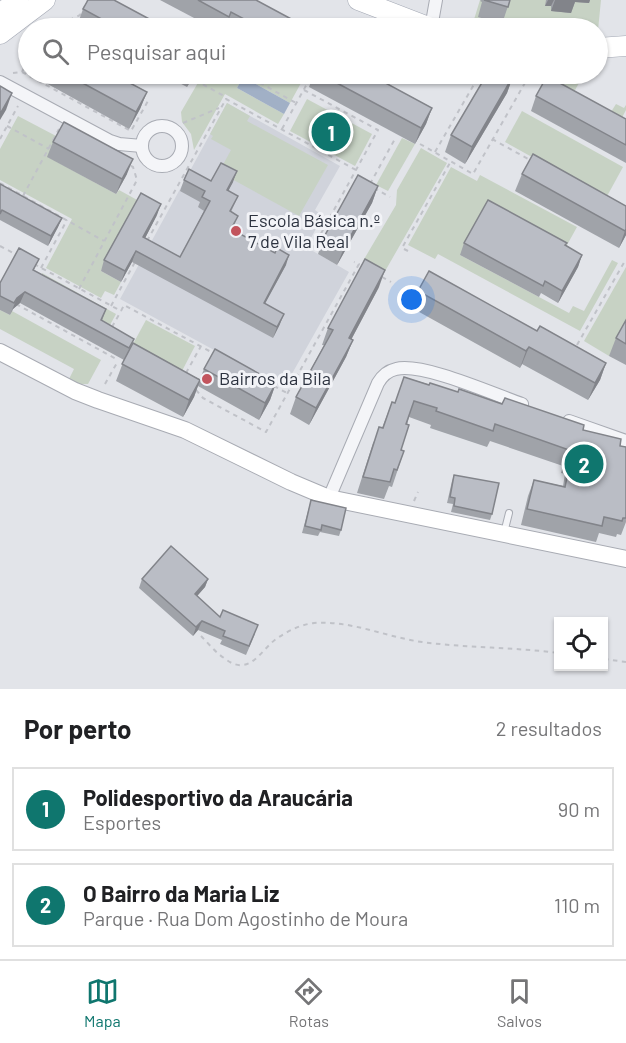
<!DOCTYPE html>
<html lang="pt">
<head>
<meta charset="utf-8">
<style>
  body { margin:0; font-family:Barlow,sans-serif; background:#f2f2f2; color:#202124 }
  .controls { position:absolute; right:18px; bottom:18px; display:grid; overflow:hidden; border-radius:0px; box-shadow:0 2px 4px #0004 }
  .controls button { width:54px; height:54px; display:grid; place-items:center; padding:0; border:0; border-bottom:2px solid #e0e0e0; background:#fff; color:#202124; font:30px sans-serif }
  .you { position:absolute; left:412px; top:300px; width:21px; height:21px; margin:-15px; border:4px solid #fff; border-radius:50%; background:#1a73e8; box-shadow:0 0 0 9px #1a73e833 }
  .badge { display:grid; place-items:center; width:39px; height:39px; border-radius:50%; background:#0f766e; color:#fff; font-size:20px; font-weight:700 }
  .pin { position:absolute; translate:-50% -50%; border:3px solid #fff; box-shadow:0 2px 6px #0006 }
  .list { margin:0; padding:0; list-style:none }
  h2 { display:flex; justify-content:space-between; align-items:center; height:78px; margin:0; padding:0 24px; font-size:26px }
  h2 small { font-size:20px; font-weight:400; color:#757577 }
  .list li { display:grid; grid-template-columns:39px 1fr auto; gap:18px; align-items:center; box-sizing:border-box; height:84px; margin:0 12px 12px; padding:0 12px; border:2px solid #e0e0e0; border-radius:0px }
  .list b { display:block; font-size:22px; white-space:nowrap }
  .list p { margin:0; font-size:20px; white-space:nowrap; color:#757577 }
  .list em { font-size:20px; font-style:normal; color:#757577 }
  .icon { flex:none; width:33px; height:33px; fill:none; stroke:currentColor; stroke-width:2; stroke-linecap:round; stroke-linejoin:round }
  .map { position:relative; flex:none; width:626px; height:689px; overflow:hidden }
  .search { position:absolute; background:#fff; box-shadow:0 2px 4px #0004; left:18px; right:18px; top:18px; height:66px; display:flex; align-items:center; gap:15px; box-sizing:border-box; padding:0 21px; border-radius:33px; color:#757577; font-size:22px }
  .sheet { height:270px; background:#fff }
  nav { display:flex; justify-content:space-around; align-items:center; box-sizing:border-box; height:84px; border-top:2px solid #e0e0e0; background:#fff; font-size:16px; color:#757577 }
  nav a { display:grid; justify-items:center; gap:3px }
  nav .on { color:#0f766e }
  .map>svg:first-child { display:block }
</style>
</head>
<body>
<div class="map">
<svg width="626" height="689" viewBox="0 0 626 689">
  <rect width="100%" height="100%" fill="#e2e4e9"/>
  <path fill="#d0d3db" d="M227,103L340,166L315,210L323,216L306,247L349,272L284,388L120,299Z"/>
  <g fill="#c7d2c4">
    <path d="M480,0H601L598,30V28H484L472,26Z"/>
    <path d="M203,74H283L301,83L290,103L243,77L237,88L284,114L278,124L225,94L194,150L191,134L182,122L181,112Z"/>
    <path d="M549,74H562L579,83L574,92L611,112L616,104L624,108L626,105V110L617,127L542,86Z"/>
    <path d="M307,99L372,134L355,166L290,131Z"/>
    <path d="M227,103L250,116L247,121L328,165L299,216L219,172L231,150L211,139L213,136L210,134Z"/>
    <path d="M522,111L623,167L606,198L505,142Z"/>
    <path d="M18,116L58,137L48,157L116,194L119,190L139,201L101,271L121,282L114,295L105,291L101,298L46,268L72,219L0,180V149Z"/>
    <path d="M402,138L415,144L388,191L376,185Z"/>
    <path d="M421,148L447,163L384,273L363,261L396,205L397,190Z"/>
    <path d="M451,167L477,181L480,175L577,227L562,254L460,255L569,313L573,306L584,311L612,260L618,263L580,331L438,254L435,259L408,245Z"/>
    <path d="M626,267V326L609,356L584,341Z"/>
    <path d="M42,273L116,314L104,336L42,274Z"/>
    <path d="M0,310L10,315L12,311L101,360L88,384H78L69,379L74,369L0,329Z"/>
    <path d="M146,320L195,346L182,371L133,344Z"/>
  </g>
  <path fill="#a1b0c6" d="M243,77L290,103L284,114L237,88Z"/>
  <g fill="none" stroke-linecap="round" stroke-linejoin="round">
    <defs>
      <path id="lane" d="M504,533L509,513"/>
      <g id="street">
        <path d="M431,28L436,0"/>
        <path d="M0,82L110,141L119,144L142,146"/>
        <circle cx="162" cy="146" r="20"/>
        <path d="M569,421L626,441"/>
        <path d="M329,498L378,383C382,376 387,371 396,369C422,362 493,394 522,404"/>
      </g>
      <path id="secondary" d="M0,352L75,391L98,400L185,430L291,482L329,498L626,559"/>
      <g id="primary">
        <path d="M358,0L431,28"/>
        <path d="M0,14L18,0"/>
        <path d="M0,34L45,0"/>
        <path d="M598,48L626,46"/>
      </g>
    </defs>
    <use href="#lane" stroke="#a8abb3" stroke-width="8"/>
    <use href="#street" stroke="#a8abb3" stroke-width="14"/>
    <use href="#secondary" stroke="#a8abb3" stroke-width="18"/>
    <use href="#primary" stroke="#a3a8b4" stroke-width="21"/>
    <g stroke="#c0c2c8" stroke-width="2" stroke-dasharray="4.5 4.5" stroke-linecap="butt">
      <path d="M53,28L80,15L88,0"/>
      <path d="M319,28H320"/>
      <path d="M22,72L28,59"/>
      <path d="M13,73L22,72L131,131L148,101"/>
      <path d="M244,74L296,103"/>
      <path d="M535,74L546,79"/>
      <path d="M195,80L224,96L226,99"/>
      <path d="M304,90L378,130L313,248"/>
      <path d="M183,123L219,108"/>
      <path d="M7,126L49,149"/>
      <path d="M282,129L308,82L293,74"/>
      <path d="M0,139L18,106"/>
      <path d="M492,139L532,161"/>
      <path d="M420,144L473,174L530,74"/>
      <path d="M435,152L480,74"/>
      <path d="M0,183L104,241"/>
      <path d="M370,184L396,137"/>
      <path d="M374,188L390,197"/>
      <path d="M23,196L59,129"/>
      <path d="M147,241L226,99L356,170"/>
      <path d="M0,246L19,256"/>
      <path d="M408,251L402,248L451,161"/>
      <path d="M34,264L121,311L124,305L213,353"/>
      <path d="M41,268L67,220"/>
      <path d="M382,277L391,282"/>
      <path d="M79,289L137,180L133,167L129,165"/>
      <path d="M16,304L118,360"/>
      <path d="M111,306L135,262"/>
      <path d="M112,327L121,311"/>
      <path d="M577,345L626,259"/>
      <path d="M186,373L201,346"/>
      <path d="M105,384L118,361"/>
      <path d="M274,386L287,393"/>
      <path d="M196,390L203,398L266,432L359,264L354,262"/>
      <path d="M414,501L418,492"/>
      <path d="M201,636C208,643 215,652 224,658C249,678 260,651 276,639C288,631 299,625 314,623C350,620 386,637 422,642C467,648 513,647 558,653"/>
      <path d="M604,659L626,662"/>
    </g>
    <use href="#lane" stroke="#f4f5f8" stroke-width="6"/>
    <use href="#street" stroke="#f4f5f8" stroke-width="12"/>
    <use href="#secondary" stroke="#fff" stroke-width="16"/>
    <use href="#primary" stroke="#fff" stroke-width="20"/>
  </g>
  <g fill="#a0a3a9">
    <path d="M160,0H256L308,28H213Z"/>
    <path d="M481,0H510L502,24L478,17L482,2L480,1Z"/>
    <path d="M546,0H590L589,3L575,2L571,13L551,11V6H545Z"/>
    <path d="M83,9L166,28H81L77,26Z"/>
    <path d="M28,64V74H113L147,92L140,109L129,129L26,72Z"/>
    <path d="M162,74H194L187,87Z"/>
    <path d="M314,74H369L432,108L426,124L415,144L309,87Z"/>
    <path d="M513,76L507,93L465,164L445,152L451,135Z"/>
    <path d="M536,96L626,119V163L531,111Z"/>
    <path d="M53,142L127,174L116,194L47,157Z"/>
    <path d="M522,174L626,206V235L619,248L515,191Z"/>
    <path d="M184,180L233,182L228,191L238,196L231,212L238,216L232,230L286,265L265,303L280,324L273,338L132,262L121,282L101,271L104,260L157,215L145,238L180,257L204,211L198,207L200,202L180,191Z"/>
    <path d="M0,184L62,218L58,227L48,246L0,220Z"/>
    <path d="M378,186L372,203L337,265L318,254L324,237Z"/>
    <path d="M464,243L582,255L578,267L558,303L541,293L539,297L460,255Z"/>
    <path d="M39,259L34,270L106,309L102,321L134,339L130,349L200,379L204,369L276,383L270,400L259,420L198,386L194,397L183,417L116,381L124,360L20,303L13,309L10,315L0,310V283Z"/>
    <path d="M379,287L351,340H353L346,357L309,425L290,414L296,397L324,345H322L328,328Z"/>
    <path d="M418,291L537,331L606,363L600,380L588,400L522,364L520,368L412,308Z"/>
    <path d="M626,320V365L609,356L616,338Z"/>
    <path d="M404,377L583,430L620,446L626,447V522L621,535L617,534L616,537L599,533L596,542L521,525L528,496L534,480L563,486L565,474L561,473L563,466L490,441L487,447L430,428L431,425L409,417L401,450L404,451L392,487L389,486L384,499L357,493L373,443L382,428L392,402L395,403Z"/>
    <path d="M454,475L492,514L490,520L451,512L453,504L447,503L452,481Z"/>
    <path d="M311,500L341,530L339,536L320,532L318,536L302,533Z"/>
    <path d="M142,579H208L205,587L197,596L220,617L255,634L246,655L220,644L222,640L198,630L193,636L139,588Z"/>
  </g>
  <g fill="#82848a">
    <path d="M548,0H554L551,6H545Z"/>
    <path d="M555,0H590L589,3L575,2L571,13L551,11Z"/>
    <path d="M192,74H194L187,87Z"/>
    <path d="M513,76L507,93L465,164L472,147Z"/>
    <path d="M147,92L140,109L129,129L136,112Z"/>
    <path d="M12,93L6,110L0,120V114Z"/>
    <path d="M432,108L426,124L415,144L421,128Z"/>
    <path d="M133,159L127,174L116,194L122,179Z"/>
    <path d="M237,171L233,182L223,201L227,190Z"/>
    <path d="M378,186L372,203L337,265L344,248Z"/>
    <path d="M161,204L157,215L140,248L143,237Z"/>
    <path d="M62,218L58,227L48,246L51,236Z"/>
    <path d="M626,229V235L619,248L625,231Z"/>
    <path d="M136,251L132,262L121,282L125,271Z"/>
    <path d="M289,255L286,265L260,313L264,303Z"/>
    <path d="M582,255L578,267L558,303L562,291Z"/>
    <path d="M385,270L379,287L343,355L349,338Z"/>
    <path d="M25,292L20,303L13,309L10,315L17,298Z"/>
    <path d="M284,314L280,324L273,338L277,327Z"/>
    <path d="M353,340L346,357L309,425L316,408Z"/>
    <path d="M529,347L522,364L520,368L526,351Z"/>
    <path d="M606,363L600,380L588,400L595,383Z"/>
    <path d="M200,380L194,397L183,417L189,400Z"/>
    <path d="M276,383L270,400L259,420L265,403Z"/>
    <path d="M208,579L205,587L191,603L195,594Z"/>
    <path d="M202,621L198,630L193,636L196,627Z"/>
  </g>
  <g fill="#babdc5" stroke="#82848a" stroke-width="1.5">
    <path d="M88,0H114L166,28H118L83,9Z"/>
    <path d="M198,0H256L308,28H261L231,12L229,17Z"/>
    <path d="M484,0H510L508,7Z"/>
    <path d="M66,74H113L147,92L136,112Z"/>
    <path d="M320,74H369L432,108L421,128Z"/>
    <path d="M487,74H509L513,76L472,147L451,135Z"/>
    <path d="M547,76L626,119V145L536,96Z"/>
    <path d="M0,86L12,93L0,114Z"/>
    <path d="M64,122L133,159L122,179L53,142Z"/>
    <path d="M533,154L626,206V229L625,231L522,174Z"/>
    <path d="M221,163L237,171L227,190L238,196L230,211L238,216L231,229L275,253L277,248L289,255L264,303L284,314L277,327L136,251L125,271L104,260L141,193L161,204L143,237L180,257L210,201L202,197L205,191L184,180L189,169L211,181Z"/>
    <path d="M358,175L378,186L344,248L324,237Z"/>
    <path d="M0,184L62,218L51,236L2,210L0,214Z"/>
    <path d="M488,200L567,243L565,245L582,255L562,291L545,281L543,286L464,243Z"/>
    <path d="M19,248L39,259L33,270L106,309L101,320L134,339L129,348L25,292L17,298L14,303L0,296V283Z"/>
    <path d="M365,259L385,270L349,338L353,340L316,408L296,397L333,330L328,328Z"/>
    <path d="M429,271L537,331L540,326L606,363L595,383L529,347L526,351L418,291Z"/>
    <path d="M626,320V344L616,338Z"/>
    <path d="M133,343L200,380L189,400L122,364Z"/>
    <path d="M215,349L276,383L265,403L204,369Z"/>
    <path d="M404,377L429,385L430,383L458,392L459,389L502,404L505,398L584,425L583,430L621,439L620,446L626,447V518H623L622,521L604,517L602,526L527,509L534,480L565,487L571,458L567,457L569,450L495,424L493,431L436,411L437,408L414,401L406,424L409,425L401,450L404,451L397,470L394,469L390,482L363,477L379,427L383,428L392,402L395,403Z"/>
    <path d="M454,475L499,483L492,514L454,506L455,498L450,497Z"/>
    <path d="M311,500L346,508L341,530L322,525L321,530L305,526Z"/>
    <path d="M171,546L208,579L195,594L220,617L223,610L258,625L249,646L223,636L225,631L202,621L196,627L142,579Z"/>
  </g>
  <g fill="#c2545d" stroke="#f2f3f7" stroke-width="2">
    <circle cx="236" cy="231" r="6"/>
    <circle cx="207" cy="379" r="6"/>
  </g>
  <g text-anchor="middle" stroke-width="6" stroke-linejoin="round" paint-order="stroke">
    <g font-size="18" fill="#2c323f" stroke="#f2f3f7" text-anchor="start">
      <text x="248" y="227">Escola Básica n.º<tspan x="248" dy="21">7 de Vila Real</tspan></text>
      <text x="219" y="385">Bairros da Bila</text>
    </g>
  </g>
</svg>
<div class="controls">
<button><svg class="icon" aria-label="locate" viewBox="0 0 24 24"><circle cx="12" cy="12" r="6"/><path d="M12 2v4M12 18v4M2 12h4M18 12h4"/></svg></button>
</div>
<div class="you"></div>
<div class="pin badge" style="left:331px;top:132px">1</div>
<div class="pin badge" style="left:584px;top:464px">2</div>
<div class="search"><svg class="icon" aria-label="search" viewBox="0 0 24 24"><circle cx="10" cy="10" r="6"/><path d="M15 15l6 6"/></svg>Pesquisar aqui</div>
</div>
<section class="sheet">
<h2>Por perto<small>2 resultados</small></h2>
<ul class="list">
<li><span class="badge">1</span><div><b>Polidesportivo da Araucária</b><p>Esportes</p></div><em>90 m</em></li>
<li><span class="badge">2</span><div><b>O Bairro da Maria Liz</b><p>Parque · Rua Dom Agostinho de Moura</p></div><em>110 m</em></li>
</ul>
</section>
<nav>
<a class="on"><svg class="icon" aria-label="map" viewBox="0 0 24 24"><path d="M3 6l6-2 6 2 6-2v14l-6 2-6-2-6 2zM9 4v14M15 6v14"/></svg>Mapa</a>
<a><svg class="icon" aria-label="directions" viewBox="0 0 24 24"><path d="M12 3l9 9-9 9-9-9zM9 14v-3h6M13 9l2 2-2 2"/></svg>Rotas</a>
<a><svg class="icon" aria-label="saved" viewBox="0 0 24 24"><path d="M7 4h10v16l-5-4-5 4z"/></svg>Salvos</a>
</nav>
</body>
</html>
